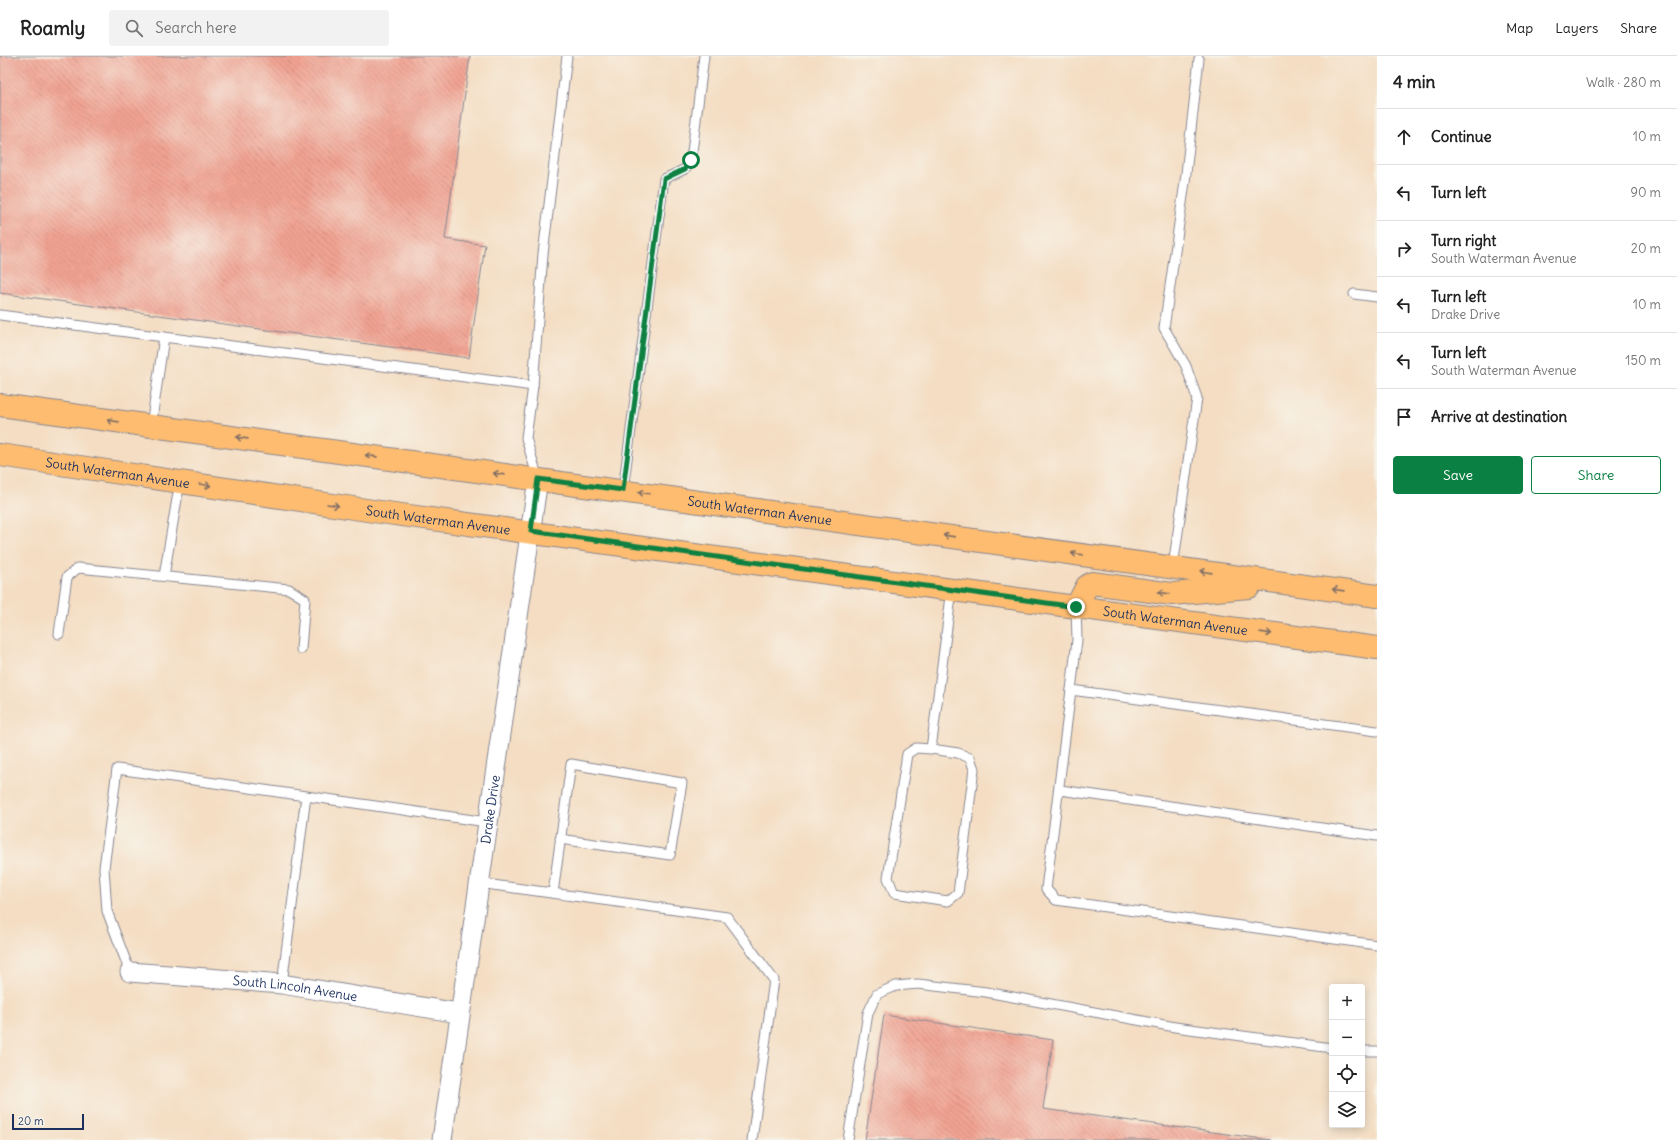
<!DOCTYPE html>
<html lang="en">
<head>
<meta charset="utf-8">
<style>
  body { margin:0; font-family:Delius,sans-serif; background:#f2f2f2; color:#222 }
  .controls { position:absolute; right:12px; bottom:12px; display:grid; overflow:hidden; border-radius:4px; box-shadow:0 2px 10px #0003 }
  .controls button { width:36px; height:36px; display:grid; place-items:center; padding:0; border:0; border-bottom:1px solid #e0e0e0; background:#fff; color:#222; font:20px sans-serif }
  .scale { position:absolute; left:12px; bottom:10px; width:72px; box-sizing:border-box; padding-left:4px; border:2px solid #1b2f5e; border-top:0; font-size:11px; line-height:14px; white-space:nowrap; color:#1b2f5e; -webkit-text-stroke:3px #f7f3e8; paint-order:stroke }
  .stop { position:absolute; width:12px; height:12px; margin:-9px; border:3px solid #0b8043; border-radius:50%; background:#fff }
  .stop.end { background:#0b8043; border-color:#fff; box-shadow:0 1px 4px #0008 }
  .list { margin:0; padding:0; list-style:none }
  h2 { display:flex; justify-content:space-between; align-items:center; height:52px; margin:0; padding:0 16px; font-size:17px }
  h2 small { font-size:13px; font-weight:400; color:#767676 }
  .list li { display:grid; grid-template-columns:26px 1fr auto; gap:12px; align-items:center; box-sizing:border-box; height:56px; padding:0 16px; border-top:1px solid #e0e0e0 }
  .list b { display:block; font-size:15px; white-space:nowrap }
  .list p { margin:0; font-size:13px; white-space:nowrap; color:#767676 }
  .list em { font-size:13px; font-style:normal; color:#767676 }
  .actions { display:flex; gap:8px; padding:12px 16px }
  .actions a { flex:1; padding:9px 0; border:1px solid #0b8043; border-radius:4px; text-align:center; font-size:14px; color:#0b8043 }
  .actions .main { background:#0b8043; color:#fff }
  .icon { flex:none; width:22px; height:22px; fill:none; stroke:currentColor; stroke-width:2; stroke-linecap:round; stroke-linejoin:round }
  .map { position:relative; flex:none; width:1377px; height:1084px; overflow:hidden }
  header { display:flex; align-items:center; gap:24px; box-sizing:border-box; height:56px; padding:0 20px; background:#fff; border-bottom:1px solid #e0e0e0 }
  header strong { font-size:19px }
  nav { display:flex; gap:22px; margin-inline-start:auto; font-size:14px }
  .search { width:280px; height:36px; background:#f2f2f2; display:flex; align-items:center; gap:10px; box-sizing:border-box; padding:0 14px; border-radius:4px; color:#767676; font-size:15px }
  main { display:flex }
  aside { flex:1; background:#fff }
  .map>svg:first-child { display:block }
</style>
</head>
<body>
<header>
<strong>Roamly</strong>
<div class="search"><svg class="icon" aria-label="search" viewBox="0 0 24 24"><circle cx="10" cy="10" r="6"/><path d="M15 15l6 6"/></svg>Search here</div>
<nav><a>Map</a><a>Layers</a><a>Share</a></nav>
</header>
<main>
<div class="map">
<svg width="1377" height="1084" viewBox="0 0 1377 1084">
  <defs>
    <pattern id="building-back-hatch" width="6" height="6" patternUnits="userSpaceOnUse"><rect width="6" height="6" fill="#f2a392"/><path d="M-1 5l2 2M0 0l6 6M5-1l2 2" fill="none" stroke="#c3857a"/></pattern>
  </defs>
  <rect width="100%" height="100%" fill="#f7f3e8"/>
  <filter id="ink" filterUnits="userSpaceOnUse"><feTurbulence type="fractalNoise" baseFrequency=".025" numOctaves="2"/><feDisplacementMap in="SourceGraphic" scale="8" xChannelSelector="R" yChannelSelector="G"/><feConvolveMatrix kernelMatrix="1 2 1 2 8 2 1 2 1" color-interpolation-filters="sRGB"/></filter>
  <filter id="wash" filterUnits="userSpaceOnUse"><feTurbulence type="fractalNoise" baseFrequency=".012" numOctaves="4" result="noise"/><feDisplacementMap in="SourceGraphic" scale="16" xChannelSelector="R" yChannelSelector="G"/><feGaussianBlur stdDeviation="0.9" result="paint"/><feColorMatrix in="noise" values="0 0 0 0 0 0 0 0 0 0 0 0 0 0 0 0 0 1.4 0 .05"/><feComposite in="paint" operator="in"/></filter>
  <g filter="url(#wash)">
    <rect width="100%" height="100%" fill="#f4ddc2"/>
    <g id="blocks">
      <g fill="url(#building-back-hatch)">
        <path d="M0,0H470L445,183L485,189L469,302L0,237Z"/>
        <path d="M884,959L1053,984L1043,1053L1271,1084H865Z"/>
      </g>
    </g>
  </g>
  <g filter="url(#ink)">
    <use href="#blocks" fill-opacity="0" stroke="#888690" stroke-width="1"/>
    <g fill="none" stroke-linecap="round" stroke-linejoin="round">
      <defs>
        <g id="lane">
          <path d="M1354,238L1377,241"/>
          <path d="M0,259L164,281"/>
          <path d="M151,370L164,281L533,330"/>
          <path d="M538,423L526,382L533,330L543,198L567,0"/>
          <path d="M623,434L664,123L685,113L691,104L704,0"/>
          <path d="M1173,511L1197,342L1186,310L1164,272L1185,126L1199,3"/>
          <path d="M164,520L180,425"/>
          <path d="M59,578L67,521L78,512L289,533L305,543L301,593"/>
          <path d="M1071,634L1077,584L1076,551"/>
          <path d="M1377,675L1071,634L1046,833L1056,844L1377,889"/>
          <path d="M931,693L958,697L970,702L974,713L958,837L948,845L894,837L888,822L907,698L916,692L931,693L952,533"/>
          <path d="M1060,734L1377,780"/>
          <path d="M478,827L727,861L774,924L752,1084"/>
          <path d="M553,837L571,708L682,727L670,799L560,783"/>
          <path d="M130,916L107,855L104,812L117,713L487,766"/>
          <path d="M282,928L306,740"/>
          <path d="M1362,995H1377"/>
          <path d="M848,1084L868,957L877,938L896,930L918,928L986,936L1175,971L1332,992"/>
        </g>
        <g id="street">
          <path id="s1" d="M130,916L282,928L459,957"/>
          <path id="s2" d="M442,1084L538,423"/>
        </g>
        <g id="primary">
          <path id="s3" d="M0,349L1377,540"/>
          <path id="s4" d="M0,399L380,456L1377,592"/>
          <path d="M1076,551L1087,530L1092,527L1172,538L1249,531"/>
        </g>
      </defs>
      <use href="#lane" stroke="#888690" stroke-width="11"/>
      <use href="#street" stroke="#888690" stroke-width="21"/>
      <use href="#primary" stroke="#888690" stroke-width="24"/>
      <use href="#lane" stroke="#fff" stroke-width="9"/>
      <use href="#street" stroke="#fff" stroke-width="19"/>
      <use href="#primary" stroke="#fdbc6f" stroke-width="22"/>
    </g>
    <defs><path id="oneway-shaft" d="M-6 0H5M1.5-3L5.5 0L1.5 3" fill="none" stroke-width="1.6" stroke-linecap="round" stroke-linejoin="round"/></defs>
    <g stroke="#816e66">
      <use href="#oneway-shaft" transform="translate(113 365) rotate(-172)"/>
      <use href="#oneway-shaft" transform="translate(242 382) rotate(-172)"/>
      <use href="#oneway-shaft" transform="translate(371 400) rotate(-172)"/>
      <use href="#oneway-shaft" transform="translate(499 418) rotate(-172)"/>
      <use href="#oneway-shaft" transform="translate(205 429) rotate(9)"/>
      <use href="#oneway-shaft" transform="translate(644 437) rotate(-173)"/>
      <use href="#oneway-shaft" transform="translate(333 449) rotate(9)"/>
      <use href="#oneway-shaft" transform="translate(949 480) rotate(-172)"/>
      <use href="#oneway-shaft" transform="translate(1077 498) rotate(-172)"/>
      <use href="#oneway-shaft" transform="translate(1206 516) rotate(-172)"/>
      <use href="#oneway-shaft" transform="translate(1338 534) rotate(-172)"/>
      <use href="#oneway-shaft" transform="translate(1164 537) rotate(-172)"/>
      <use href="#oneway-shaft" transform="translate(1266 577) rotate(8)"/>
    </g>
  </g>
  <g fill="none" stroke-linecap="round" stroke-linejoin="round" filter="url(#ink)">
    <path stroke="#0b8043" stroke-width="5" d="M691,104L685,113L664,123L623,434L538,423L531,475L1076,551"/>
  </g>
  <g text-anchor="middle" stroke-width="4" stroke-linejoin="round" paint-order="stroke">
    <g font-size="13" fill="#1b2f5e" stroke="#f7f3e8">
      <text dy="5" stroke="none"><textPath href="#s4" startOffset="119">South Waterman Avenue</textPath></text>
      <text dy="5" stroke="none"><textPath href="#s3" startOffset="767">South Waterman Avenue</textPath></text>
      <text dy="5" stroke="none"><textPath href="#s4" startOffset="443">South Waterman Avenue</textPath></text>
      <text dy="5" stroke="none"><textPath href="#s4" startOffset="1187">South Waterman Avenue</textPath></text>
      <text dy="5" stroke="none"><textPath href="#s2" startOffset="334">Drake Drive</textPath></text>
      <text dy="5" stroke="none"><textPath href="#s1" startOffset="166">South Lincoln Avenue</textPath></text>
    </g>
  </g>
</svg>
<div class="controls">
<button>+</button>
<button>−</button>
<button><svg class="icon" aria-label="locate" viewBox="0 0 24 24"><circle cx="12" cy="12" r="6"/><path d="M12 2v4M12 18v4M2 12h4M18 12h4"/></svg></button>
<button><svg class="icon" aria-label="layers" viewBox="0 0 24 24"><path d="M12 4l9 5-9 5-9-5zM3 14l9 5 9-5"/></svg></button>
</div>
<div class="scale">20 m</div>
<div class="stop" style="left:691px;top:104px"></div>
<div class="stop end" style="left:1076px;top:551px"></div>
</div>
<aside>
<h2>4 min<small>Walk · 280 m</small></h2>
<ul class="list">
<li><svg class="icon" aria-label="ahead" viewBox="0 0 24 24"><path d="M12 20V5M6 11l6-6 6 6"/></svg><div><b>Continue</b></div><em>10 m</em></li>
<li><svg class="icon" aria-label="left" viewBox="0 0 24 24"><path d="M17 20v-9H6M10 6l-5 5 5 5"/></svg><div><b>Turn left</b></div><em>90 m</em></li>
<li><svg class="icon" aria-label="right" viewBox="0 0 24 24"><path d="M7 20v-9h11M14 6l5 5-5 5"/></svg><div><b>Turn right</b><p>South Waterman Avenue</p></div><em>20 m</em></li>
<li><svg class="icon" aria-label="left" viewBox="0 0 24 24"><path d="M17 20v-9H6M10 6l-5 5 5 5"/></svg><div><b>Turn left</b><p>Drake Drive</p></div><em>10 m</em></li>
<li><svg class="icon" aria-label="left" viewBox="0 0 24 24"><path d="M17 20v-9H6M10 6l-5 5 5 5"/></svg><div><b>Turn left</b><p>South Waterman Avenue</p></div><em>150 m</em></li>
<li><svg class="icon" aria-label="arrive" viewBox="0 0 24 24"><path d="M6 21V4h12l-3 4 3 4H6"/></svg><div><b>Arrive at destination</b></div></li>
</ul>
<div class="actions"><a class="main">Save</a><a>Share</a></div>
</aside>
</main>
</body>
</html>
